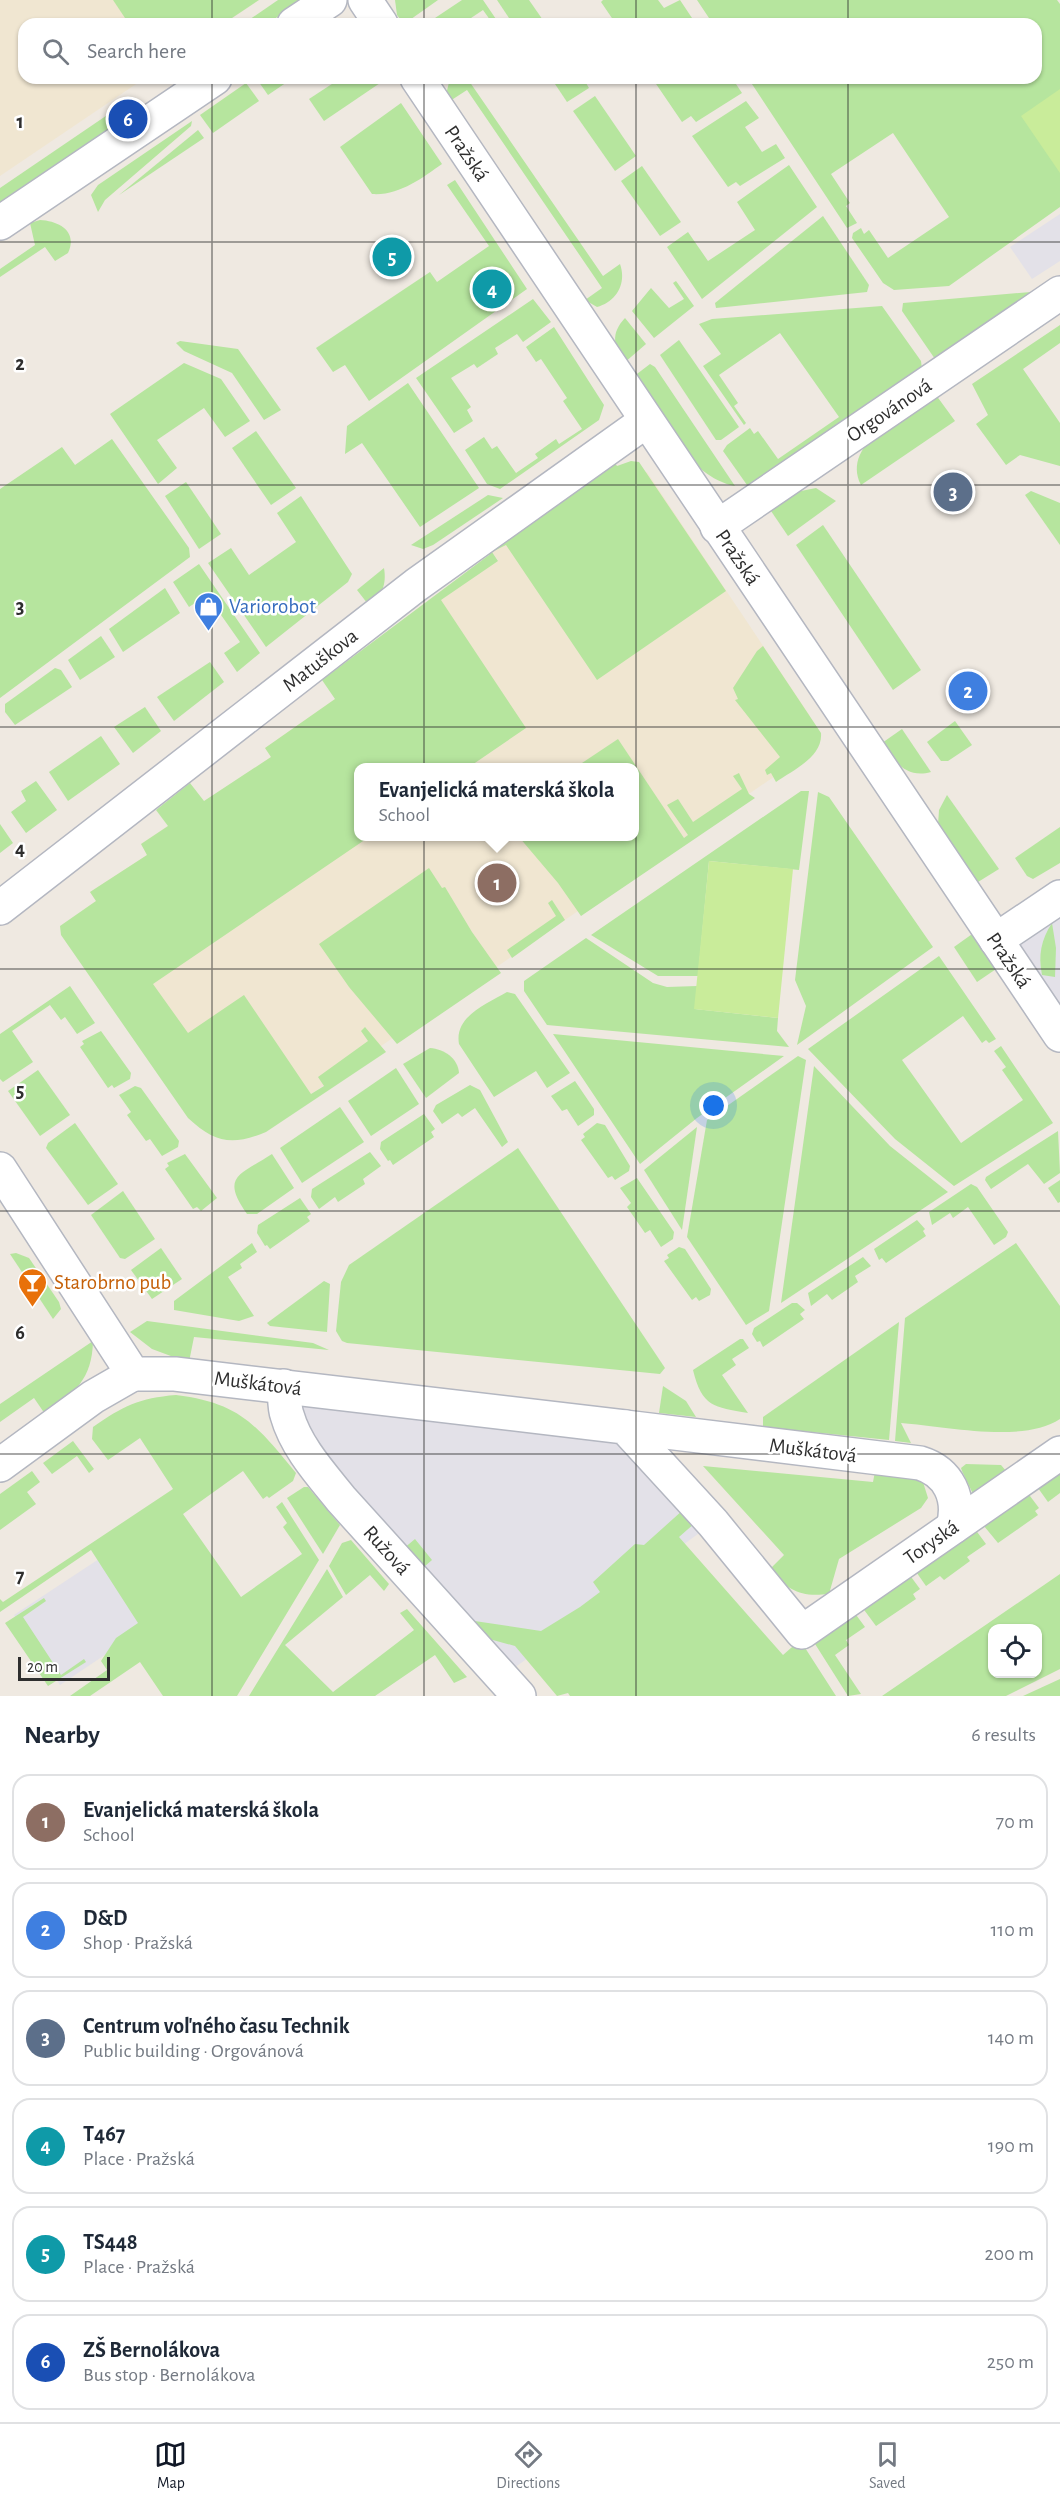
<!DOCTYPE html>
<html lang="en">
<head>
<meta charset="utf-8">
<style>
  body { margin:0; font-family:"Alegreya Sans",sans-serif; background:#f6f6f7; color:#1f2937 }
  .controls { position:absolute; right:18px; bottom:18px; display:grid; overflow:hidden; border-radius:12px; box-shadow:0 2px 4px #0004 }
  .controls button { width:54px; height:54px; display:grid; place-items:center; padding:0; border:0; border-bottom:2px solid #e0e1e3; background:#fff; color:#1f2937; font:30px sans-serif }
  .scale { position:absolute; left:18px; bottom:15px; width:92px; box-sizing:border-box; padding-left:6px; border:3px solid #2e2e2e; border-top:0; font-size:16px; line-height:21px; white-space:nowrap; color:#2e2e2e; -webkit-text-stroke:4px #fff; paint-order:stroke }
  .you { position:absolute; left:714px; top:1106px; width:21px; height:21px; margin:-15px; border:4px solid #fff; border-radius:50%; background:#1a73e8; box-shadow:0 0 0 9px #1a73e833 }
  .badge { display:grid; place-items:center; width:39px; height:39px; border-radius:50%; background:#111827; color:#fff; font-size:20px; font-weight:700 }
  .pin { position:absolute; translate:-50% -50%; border:3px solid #fff; box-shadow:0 2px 6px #0006 }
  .popup { position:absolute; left:354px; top:763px; width:285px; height:78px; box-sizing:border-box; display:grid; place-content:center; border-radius:12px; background:#fff; filter:drop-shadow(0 2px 4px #0005); font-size:20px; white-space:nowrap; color:#747a83 }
  .popup b { font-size:22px; color:#1f2937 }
  .popup::after { content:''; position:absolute; left:50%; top:100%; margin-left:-12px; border:12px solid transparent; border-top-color:#fff }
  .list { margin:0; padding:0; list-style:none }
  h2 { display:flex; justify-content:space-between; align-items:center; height:78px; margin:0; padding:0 24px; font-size:26px }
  h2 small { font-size:20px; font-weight:400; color:#747a83 }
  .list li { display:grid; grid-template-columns:39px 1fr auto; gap:18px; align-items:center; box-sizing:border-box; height:96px; margin:0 12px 12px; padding:0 12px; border:2px solid #e0e1e3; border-radius:18px }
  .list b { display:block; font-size:22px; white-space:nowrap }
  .list p { margin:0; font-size:20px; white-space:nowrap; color:#747a83 }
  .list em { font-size:20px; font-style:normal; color:#747a83 }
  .icon { flex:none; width:33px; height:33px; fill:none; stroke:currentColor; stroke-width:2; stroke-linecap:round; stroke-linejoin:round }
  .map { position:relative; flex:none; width:1060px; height:1696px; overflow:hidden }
  .search { position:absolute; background:#fff; box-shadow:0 2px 4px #0004; left:18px; right:18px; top:18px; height:66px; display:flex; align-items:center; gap:15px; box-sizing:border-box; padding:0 21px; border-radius:18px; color:#747a83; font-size:22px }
  .sheet { height:726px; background:#fff }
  nav { display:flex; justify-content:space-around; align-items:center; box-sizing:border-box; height:84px; border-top:2px solid #e0e1e3; background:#fff; font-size:16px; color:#747a83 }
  nav a { display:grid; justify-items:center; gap:3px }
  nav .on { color:#111827 }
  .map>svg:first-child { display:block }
</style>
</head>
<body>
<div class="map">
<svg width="1060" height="1696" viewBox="0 0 1060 1696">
  <rect width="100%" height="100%" fill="#efe9e1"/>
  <g fill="#e3e1e8">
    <path d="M1060,214V261L1032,279L1010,247Z"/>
    <path d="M1060,897V1035L996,940Z"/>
    <path d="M284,1386L625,1427L713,1523L502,1677L341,1499Z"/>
    <path d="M102,1557L148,1626L60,1685L14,1615Z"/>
  </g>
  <g fill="#f0e6d1" fill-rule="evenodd">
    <path d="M0,0H259L223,24H24V78H145L0,176Z"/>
    <path d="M647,472L810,716L794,763L311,1094L236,1133L82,911L96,901L90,892L147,855L141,844L271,757L265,748L335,699L377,644L498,560L492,552ZM359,768H635V836H359Z"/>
  </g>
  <g fill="#b6e59e" fill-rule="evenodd">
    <path d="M113,0H259L223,24H129Z"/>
    <path d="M278,0H302L267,24H243Z"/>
    <path d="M395,0H438L404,24L397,15Z"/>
    <path d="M462,0H483L498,22L493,24L483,10L468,20L471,24H426Z"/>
    <path d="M497,0H529L545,23L513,24Z"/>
    <path d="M603,0H658L664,8L680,0L694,21L690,24H616L601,2Z"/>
    <path d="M697,0H1057L1060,4V207L949,286L894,290L883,283L852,238L853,233L861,228L864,234L869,230L888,258L949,217L893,133L831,174L850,203L846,206L857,223L847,228L748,78H1036V24H713Z"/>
    <path d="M256,78H293L268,95Z"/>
    <path d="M341,78L386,79L324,121L309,99Z"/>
    <path d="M450,78H467L603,276L620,264C627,284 616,302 597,307L585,300L602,288L467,90L450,101L446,95Z"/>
    <path d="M551,78H583L589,88L567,102Z"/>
    <path d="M652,78H732L742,93L696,122L691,116L682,122Z"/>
    <path d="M246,83L259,101L213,133L200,115Z"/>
    <path d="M595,96L636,156L615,171L573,111Z"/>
    <path d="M746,101L759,118L745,127L762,152L776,144L785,158L740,186L736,182L728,187L692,136Z"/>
    <path d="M401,103L442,164C422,178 399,196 372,194L340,147Z"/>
    <path d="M122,105L125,114L119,124L0,206V188Z"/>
    <path d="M192,121L191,126L105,200L98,212L91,195L98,185Z"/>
    <path d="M198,130L204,138L119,195Z"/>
    <path d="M789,165L817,207L702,299L667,247L688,232L708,261L755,230L737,202Z"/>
    <path d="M642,166L681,222L660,236L621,181Z"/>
    <path d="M455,180L527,289L369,401L345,365L333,372L316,348L430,272L437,282L489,246L447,185Z"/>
    <path d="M823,216L869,285L867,292L716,308L715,303Z"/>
    <path d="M40,220C60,221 78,232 68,253L55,261L45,247L0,277V269L35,245L30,223Z"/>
    <path d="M676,281L694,306L654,338L632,311L651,288L669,308L684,299L673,283Z"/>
    <path d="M1031,292L935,359L902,311L903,303Z"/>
    <path d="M533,299L551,322L523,342L517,334L495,348L498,354L477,368L474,364L451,378L471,407L467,410L473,421L454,433L416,378Z"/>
    <path d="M882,306L921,361L922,369L752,484L747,485L723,451L727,445L750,428L754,434L758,431L778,459L839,417L780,333L719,375L738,403L734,406L746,423L744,425L703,366L721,354L699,324L712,319Z"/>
    <path d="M625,318L646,344L624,363C614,346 610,334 625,318Z"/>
    <path d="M1060,325V343L1023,369L1060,423V466L1020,455L1006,465L976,424L988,415L972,384Z"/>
    <path d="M554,327L604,405L599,420L500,489L487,484L465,450L484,437L492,449L497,446L516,473L538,458L535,454L556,439L559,444L582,429L563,401L567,398L541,359L536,362L526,347Z"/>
    <path d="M679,340L739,427L721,440H716L660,355Z"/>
    <path d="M180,341L238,349L281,410L264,420L232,373L184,351L176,343Z"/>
    <path d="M184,363L221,379L250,421L225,437L204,408L157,440L177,468L158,484L110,414Z"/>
    <path d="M650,364L655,367L735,486C688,477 659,414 633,377Z"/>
    <path d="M408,383L479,488L420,527L362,443L345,454L347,426Z"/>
    <path d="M936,395L955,421L861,485C840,442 907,414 936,395Z"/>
    <path d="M256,431L296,488L271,505L232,448Z"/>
    <path d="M112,439L189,548L190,557L0,698V489L62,447L75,465Z"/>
    <path d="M613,460L617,466L631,461L639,462L726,591L597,680L506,545L492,552L498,561L441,600L526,728L469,767L359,768V836L369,837L153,984L188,1033L244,995L311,1094L324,1086L318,1077L368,1041L361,1031L365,1027L386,1052L266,1132C232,1146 215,1143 188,1118L61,935L60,926L96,901L90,892L147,855L141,844L168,826L156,810L190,783L204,801L271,757L265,748L335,699L322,680L489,555L490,549Z"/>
    <path d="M186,482L221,534L199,549L165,496Z"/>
    <path d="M816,488L836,501L788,536L771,511L791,493Z"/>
    <path d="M1031,491L1060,503V545L1025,495Z"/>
    <path d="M488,495L503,498L433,545L423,549L411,545Z"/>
    <path d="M301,496L352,574L348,582L266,647L208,563L231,548L249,575L296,542L277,513Z"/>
    <path d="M823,525L921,670L893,690L796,545Z"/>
    <path d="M199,564L260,653L237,672L224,653L240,642L207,595L189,607L173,582Z"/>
    <path d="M384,568C387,586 381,594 371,608L357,590Z"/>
    <path d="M165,588L180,613L123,652L109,629Z"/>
    <path d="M101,636L115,657L80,680L68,660Z"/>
    <path d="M763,646L821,733C823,757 793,770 776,782L771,773L767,775L765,770L780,757L735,700L738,699L733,688L757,651Z"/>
    <path d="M210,662L224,682L174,721L157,697Z"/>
    <path d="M55,668L61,670L72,687L15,725L5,712V704Z"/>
    <path d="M145,707L161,731L133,753L114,727Z"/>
    <path d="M955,721L972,745L948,761H941L927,742Z"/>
    <path d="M902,729L931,772C906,779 894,761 882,743Z"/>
    <path d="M101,736L120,764L68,801L49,772Z"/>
    <path d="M618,739L684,838L688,835L667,805L678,799L693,822L742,789L733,776L739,773L749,794L755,798L581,916L558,883L519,837L635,836V768L576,767Z"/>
    <path d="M36,781L57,810L26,833L11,812L26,801L21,791Z"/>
    <path d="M801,791H809L799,870L709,861L698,976H658L591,935Z"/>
    <path d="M818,792L829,797L933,947L797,1045L806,1006L795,980Z"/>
    <path d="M947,795L999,869L978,882L938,825L939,810Z"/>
    <path d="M0,824L13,843L0,853Z"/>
    <path d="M1060,827V863L1033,879L1027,876L1015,858Z"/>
    <path d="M429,868L442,888L445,887L472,932L501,973L397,1044L349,987L319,944Z"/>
    <path d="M552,900L565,920L512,958L507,950L556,916L548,903Z"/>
    <path d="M1052,923L1056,948L1055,977L1042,975C1038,955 1041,940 1052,923Z"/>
    <path d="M975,932L999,967L977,982L954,947Z"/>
    <path d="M586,938L653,983L667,987L697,986L695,1009L778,1018L777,1031L789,1047L547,1025L524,991V981Z"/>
    <path d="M939,956L996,1039L989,1043L986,1040L982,1043L963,1016L902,1060L961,1143L1023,1100L1002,1070L1006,1067L994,1051L1001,1046L1053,1123L954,1186L895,1139L808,1049Z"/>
    <path d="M70,986L95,1023L77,1034L65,1017L61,1020L50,1005L12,1031L33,1062L3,1082L0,1079V1034Z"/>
    <path d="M507,992L515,994L570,1073L547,1088L536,1071L494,1097L459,1044C454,1016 487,1004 507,992Z"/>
    <path d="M101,1031L131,1073L130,1079L114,1088L112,1085L108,1088L80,1047L84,1044L82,1041Z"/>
    <path d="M553,1034L784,1056L697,1118L640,1164Z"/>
    <path d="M430,1048C444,1049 458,1058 459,1073L426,1098L403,1064Z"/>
    <path d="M798,1056L806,1060L769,1311L746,1325L687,1237L707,1120Z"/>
    <path d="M814,1066L890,1146L948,1192L781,1303Z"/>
    <path d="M396,1068L419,1104L371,1136L348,1101Z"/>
    <path d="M38,1070L70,1115L40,1136L8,1091Z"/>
    <path d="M575,1081L594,1109V1115L578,1126L567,1109L562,1111L551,1096Z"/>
    <path d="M470,1085L480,1090L508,1142L502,1147L475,1108L462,1117L458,1113L442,1124L433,1111L436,1105Z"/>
    <path d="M135,1086L141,1088L179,1141L178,1147L162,1156L150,1139L146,1141L127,1115L131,1112L119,1095Z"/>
    <path d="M340,1107L364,1142L302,1183L280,1148Z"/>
    <path d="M424,1114L435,1129L431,1132L434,1137L393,1165L390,1160L388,1161L380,1149L381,1142Z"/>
    <path d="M75,1123L118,1184L88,1205L46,1148L48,1143Z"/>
    <path d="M597,1123L605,1125L630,1166L629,1171L615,1180L612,1176L608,1178L581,1140L585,1137L583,1134Z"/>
    <path d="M697,1127L682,1230L644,1170Z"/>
    <path d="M1058,1131L1060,1173L1044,1184L1028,1164L991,1189L985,1180L986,1177Z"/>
    <path d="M518,1148L665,1368L660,1374L347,1343L342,1341L336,1331L341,1282L349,1265Z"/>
    <path d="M370,1152L381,1166L363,1179L365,1184L338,1202L335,1197L319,1209L311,1197L312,1189Z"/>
    <path d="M185,1154L217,1198L201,1211L197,1207L193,1209L165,1169L169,1166L167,1163Z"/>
    <path d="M272,1154L294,1188L257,1214H247C220,1176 240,1175 272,1154Z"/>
    <path d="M637,1178L674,1232L673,1239L661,1247L650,1230L645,1233L627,1207L631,1203L620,1188Z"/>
    <path d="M1060,1180V1202L1058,1203L1048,1188Z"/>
    <path d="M971,1184L977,1187L1008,1232L1006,1237L994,1245L968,1207L953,1218L950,1213L932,1225L929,1212Z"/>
    <path d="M123,1191L155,1239L125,1259L120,1258L91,1215Z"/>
    <path d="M300,1198L311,1214L307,1217L310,1221L270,1249L267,1245L265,1246L257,1233L258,1225Z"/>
    <path d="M917,1220L925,1229L923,1231L926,1236L886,1263L882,1258L879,1260L874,1249Z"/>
    <path d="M252,1243L257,1252L240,1264L242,1268L228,1277L254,1316L239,1321L174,1310V1301Z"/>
    <path d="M1016,1243L1060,1306V1419C1022,1444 945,1426 901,1423L911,1443L895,1441L905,1318Z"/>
    <path d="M679,1247L685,1249L711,1289L710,1295L699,1301L696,1297L692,1300L664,1261L669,1258L667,1255Z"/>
    <path d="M161,1248L182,1279L152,1299L131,1270Z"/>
    <path d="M16,1253L29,1258L59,1302L61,1309L53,1319L10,1254Z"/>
    <path d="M863,1257L871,1266L855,1276L858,1282L832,1300L827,1294L811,1306L808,1293Z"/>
    <path d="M324,1281L330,1284L327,1332L270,1326L267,1323Z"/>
    <path d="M792,1303H797L805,1310L800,1314L804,1319L763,1347L760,1341L757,1342L752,1334L754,1328Z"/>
    <path d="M147,1321L313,1343L329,1350L194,1337L189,1362H187L152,1349L130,1332Z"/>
    <path d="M899,1322L889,1440L763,1427V1417Z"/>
    <path d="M740,1339H743L749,1348L732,1359L736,1365L722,1375L748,1413C714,1407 702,1407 693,1370Z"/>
    <path d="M93,1341C92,1380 75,1392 45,1414L34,1398L0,1422V1404Z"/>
    <path d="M663,1386L686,1401L696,1417L659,1413Z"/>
    <path d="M176,1395C241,1403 257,1426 296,1473L293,1481L269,1498L267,1496L263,1499L243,1471L183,1514L241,1597L302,1554L283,1527L287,1523L276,1507L282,1502L319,1560L237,1696H163L140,1662L90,1696H70L107,1670L101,1661L116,1638L138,1623L91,1550L0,1612V1599L3,1602L173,1489L140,1438L108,1460L92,1439L93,1427C123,1406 139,1398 176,1395Z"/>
    <path d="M73,1441L94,1469L89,1473L77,1456L52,1474L43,1463Z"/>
    <path d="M877,1461L911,1467L923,1482L928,1498L921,1508L839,1559L829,1594C798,1597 791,1591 769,1570L784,1555L703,1466L873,1482Z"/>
    <path d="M966,1464L1001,1465L1006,1471L973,1494L962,1471L961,1468Z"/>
    <path d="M1060,1470V1493L1048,1502L1033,1481Z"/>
    <path d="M32,1471L40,1482L27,1492L36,1504L0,1530V1494Z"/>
    <path d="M304,1487H308L340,1525L323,1554L287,1498Z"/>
    <path d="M1024,1488L1039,1508L1035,1511L1038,1515L998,1543L979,1520Z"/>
    <path d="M683,1510L695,1523L679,1537L783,1655L800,1640L836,1696H570L568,1693L557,1696L515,1646L482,1637L403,1549L415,1539L432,1560L424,1567L468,1620L541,1631L580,1607L600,1592L593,1582L635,1544L644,1545Z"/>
    <path d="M972,1525L986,1544L967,1557L970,1561L944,1580L940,1576L926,1586L912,1566Z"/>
    <path d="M351,1540L389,1584L384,1591L370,1575L346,1595L329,1566L342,1543Z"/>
    <path d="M327,1569L343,1597L285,1645L333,1692L414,1630L400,1613L407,1609L467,1677L454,1683L435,1655L375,1696H249Z"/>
    <path d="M906,1570L920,1589L913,1594L916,1599L876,1626L859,1603Z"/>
    <path d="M1060,1574V1669L1006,1696H882ZM992,1628H1038V1674H992Z"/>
    <path d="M44,1598L46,1601L23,1617L61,1675L84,1659L86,1662L48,1686L5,1623Z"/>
    <path d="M851,1608L865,1627L846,1640L849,1645L835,1655L861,1694L848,1696L810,1636Z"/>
    <path d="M1060,1679V1696H1023Z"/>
  </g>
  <g fill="#c9ec9a">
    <path d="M1060,89V173L1021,116Z"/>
    <path d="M709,861L793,869L778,1018L694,1009Z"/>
  </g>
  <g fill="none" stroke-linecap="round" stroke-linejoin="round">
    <defs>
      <g id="minor">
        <path d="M365,0L381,24"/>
        <path d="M294,24L330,0"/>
        <path d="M417,78L1060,1035"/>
        <path d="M0,223L215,78"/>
        <path d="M717,527L1060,293"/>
        <path d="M0,908L416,585L646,421"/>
        <path d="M996,940L1060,897"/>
        <path d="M0,1169L133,1374H175L625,1427L713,1523L802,1632L1060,1453"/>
        <path d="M284,1386C285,1395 284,1407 287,1415C296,1447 321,1474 341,1499L519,1696"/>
        <path d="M625,1427L920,1463C949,1472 961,1498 953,1527"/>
        <path d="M0,1465L93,1397L133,1374"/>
      </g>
    </defs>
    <use href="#minor" stroke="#b4b7c1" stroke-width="36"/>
    <use href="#minor" stroke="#fff" stroke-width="33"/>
  </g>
  <path fill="none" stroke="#2e2e2e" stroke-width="1.5" stroke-opacity="0.55" d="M212,0V24M424,0V24M636,0V24M848,0V24M212,78V1696M424,78V1696M636,78V1696M848,78V1696M0,242H1060M0,485H1060M0,727H1060M0,969H1060M0,1211H1060M0,1454H1060"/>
  <defs>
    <symbol id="shop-pin" viewBox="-11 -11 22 30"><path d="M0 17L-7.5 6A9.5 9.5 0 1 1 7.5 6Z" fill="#3f7fe0" stroke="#fff"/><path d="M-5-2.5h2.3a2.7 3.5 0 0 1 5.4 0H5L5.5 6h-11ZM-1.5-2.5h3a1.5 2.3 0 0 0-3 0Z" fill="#fff"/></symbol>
    <symbol id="bar-pin" viewBox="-11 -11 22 30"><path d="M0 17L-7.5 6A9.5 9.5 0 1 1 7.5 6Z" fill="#e8710a" stroke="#fff"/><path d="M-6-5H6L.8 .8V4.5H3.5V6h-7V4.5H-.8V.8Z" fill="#fff"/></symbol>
  </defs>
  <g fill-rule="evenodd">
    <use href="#shop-pin" x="192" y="590" width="33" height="45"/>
    <use href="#bar-pin" x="16" y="1266" width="33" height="45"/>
  </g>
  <g text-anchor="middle" stroke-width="5" stroke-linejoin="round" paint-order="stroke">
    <g font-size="21" fill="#2e2e2e" stroke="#fff">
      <text transform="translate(467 153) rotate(56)" y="7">Pražská</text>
      <text transform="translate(889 410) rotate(-34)" y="7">Orgovánová</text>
      <text transform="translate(738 557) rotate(56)" y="7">Pražská</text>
      <text transform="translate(320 660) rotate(-38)" y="7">Matuškova</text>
      <text transform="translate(1009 960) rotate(56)" y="7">Pražská</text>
      <text transform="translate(258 1383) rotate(7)" y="7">Muškátová</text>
      <text transform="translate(813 1450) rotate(7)" y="7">Muškátová</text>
      <text transform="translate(931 1542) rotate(-35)" y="7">Toryská</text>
      <text transform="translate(387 1550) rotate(48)" y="7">Ružová</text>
    </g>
    <g font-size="21" fill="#366cbe" stroke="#fff" text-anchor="start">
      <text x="229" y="613">Variorobot</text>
    </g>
    <g font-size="21" fill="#c56008" stroke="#fff" text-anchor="start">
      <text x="54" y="1289">Starobrno pub</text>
    </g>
  </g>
  <g font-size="20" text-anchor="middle" font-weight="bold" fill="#2e2e2e" stroke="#fff" stroke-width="5" stroke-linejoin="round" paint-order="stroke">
    <text x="20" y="128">1</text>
    <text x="20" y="370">2</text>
    <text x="20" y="613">3</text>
    <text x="20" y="855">4</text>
    <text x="20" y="1097">5</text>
    <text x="20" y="1339">6</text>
    <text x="20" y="1582">7</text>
  </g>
</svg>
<div class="controls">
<button><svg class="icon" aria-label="locate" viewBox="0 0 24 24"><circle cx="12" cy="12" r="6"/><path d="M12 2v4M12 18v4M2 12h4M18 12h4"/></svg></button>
</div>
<div class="scale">20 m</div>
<div class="you"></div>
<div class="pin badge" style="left:497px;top:883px;background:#8d6e63">1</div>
<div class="popup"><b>Evanjelická materská škola</b>School</div>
<div class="pin badge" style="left:968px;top:691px;background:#3f7fe0">2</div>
<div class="pin badge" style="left:953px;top:492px;background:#5c6f8a">3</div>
<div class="pin badge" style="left:492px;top:289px;background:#0f9aa8">4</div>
<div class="pin badge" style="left:392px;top:257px;background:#0f9aa8">5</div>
<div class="pin badge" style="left:128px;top:119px;background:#1a4fb4">6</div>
<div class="search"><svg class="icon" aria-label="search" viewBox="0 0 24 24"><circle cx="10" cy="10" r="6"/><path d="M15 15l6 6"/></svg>Search here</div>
</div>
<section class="sheet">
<h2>Nearby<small>6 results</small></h2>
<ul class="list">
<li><span class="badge" style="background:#8d6e63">1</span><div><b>Evanjelická materská škola</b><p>School</p></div><em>70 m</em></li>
<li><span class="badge" style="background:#3f7fe0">2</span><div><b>D&amp;D</b><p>Shop · Pražská</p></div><em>110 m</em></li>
<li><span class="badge" style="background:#5c6f8a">3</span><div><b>Centrum voľného času Technik</b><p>Public building · Orgovánová</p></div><em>140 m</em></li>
<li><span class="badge" style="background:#0f9aa8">4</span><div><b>T467</b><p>Place · Pražská</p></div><em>190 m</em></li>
<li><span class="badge" style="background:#0f9aa8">5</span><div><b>TS448</b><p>Place · Pražská</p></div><em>200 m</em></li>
<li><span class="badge" style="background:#1a4fb4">6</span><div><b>ZŠ Bernolákova</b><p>Bus stop · Bernolákova</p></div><em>250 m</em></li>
</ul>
</section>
<nav>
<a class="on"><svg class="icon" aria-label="map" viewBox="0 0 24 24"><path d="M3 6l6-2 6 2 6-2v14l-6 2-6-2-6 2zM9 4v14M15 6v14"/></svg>Map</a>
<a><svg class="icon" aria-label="directions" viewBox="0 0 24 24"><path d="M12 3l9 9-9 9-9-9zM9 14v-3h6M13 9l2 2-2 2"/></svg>Directions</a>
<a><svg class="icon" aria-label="saved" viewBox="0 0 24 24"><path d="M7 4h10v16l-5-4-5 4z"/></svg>Saved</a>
</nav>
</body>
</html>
